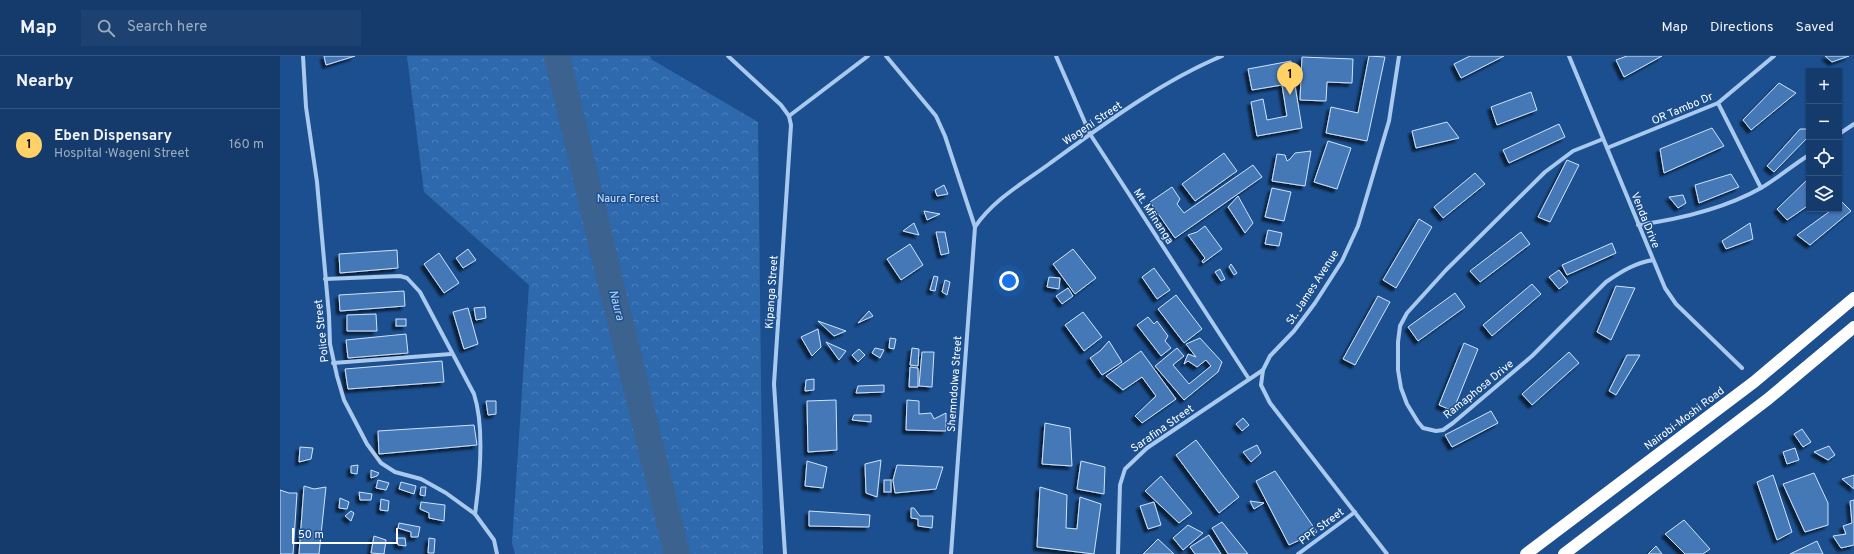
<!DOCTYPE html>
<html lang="en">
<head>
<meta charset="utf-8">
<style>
  body { margin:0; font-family:Overpass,sans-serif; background:#1d4271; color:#f1f3f6 }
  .controls { position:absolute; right:12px; top:12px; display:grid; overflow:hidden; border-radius:0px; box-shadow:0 1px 3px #0004 }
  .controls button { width:36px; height:36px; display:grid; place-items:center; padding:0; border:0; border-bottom:1px solid #33557e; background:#143b6b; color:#f1f3f6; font:20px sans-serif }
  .scale { position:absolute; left:12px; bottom:10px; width:106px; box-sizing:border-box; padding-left:4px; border:2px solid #fff; border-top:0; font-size:11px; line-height:14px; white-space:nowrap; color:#fff; -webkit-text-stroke:3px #1b4f8f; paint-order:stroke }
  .you { position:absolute; left:729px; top:225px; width:14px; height:14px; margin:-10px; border:3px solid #fff; border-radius:50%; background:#1a73e8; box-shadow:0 0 0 6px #1a73e833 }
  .badge { display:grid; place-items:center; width:26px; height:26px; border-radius:50%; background:#ffd166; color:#111; font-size:13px; font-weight:700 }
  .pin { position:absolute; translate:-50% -33px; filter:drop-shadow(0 1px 2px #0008) }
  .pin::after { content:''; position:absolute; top:21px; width:14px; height:12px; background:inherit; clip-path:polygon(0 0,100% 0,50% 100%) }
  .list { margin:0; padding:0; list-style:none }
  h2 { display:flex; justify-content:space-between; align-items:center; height:52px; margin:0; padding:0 16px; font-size:17px }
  h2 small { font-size:13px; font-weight:400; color:#9dadc1 }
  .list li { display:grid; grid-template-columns:26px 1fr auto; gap:12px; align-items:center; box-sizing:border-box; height:72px; padding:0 16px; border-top:1px solid #33557e }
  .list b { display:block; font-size:15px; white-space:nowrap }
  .list p { margin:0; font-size:13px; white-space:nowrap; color:#9dadc1 }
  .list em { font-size:13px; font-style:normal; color:#9dadc1 }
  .icon { flex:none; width:22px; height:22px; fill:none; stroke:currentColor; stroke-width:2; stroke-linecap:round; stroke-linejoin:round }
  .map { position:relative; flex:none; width:1574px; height:498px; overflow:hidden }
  header { display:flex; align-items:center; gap:24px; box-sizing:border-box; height:56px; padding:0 20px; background:#143b6b; border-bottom:1px solid #33557e }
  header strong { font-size:19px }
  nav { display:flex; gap:22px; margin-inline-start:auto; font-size:14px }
  .search { width:280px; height:36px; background:#1d4271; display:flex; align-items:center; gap:10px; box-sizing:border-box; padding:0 14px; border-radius:0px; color:#9dadc1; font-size:15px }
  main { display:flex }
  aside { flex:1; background:#143b6b }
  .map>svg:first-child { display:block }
</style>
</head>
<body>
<header>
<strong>Map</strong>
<div class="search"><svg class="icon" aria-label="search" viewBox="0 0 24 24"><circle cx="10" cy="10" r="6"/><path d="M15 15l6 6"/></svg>Search here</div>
<nav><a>Map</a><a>Directions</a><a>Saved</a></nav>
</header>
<main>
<aside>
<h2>Nearby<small></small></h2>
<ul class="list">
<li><span class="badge">1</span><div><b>Eben Dispensary</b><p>Hospital · Wageni Street</p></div><em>160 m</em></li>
</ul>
</aside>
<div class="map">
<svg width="1574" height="498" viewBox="0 0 1574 498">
  <defs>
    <pattern id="forest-crowns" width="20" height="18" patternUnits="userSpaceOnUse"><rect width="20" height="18" fill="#2e69ad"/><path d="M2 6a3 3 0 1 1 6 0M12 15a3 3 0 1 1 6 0" fill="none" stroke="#4d80b9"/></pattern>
    <filter id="shadow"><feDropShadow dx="-3.5" dy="3.5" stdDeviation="1" flood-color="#0009"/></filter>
  </defs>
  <rect width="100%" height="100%" fill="#1b4f8f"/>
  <path fill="url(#forest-crowns)" d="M127,0H370L371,3L478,66L483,498H235L232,487L249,229L144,136Z"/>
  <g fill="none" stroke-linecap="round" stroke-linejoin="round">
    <path stroke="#3c6290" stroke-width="26" d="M277,0L329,220L397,498"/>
  </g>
  <g fill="#4478b7" stroke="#cfe3fa" filter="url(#shadow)">
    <path d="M44,0H75L46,9Z"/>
    <path d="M1089,0L1105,1L1087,85L1046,77L1051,51L1078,57Z"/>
    <path d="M1190,0H1224L1181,22L1174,8Z"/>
    <path d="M1347,0H1382L1344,21L1336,4Z"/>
    <path d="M1545,0H1569L1552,6Z"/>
    <path d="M1022,1L1073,3L1072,27L1047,26L1046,45L1020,44Z"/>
    <path d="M1011,5L1022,72L977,80L971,46L983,43L987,64L1007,60L1002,29L972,34L968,13Z"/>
    <path d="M1499,27L1516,37L1471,74L1463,64Z"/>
    <path d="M1251,36L1257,54L1217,69L1211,51Z"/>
    <path d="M1167,66L1179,82L1136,92L1132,75Z"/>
    <path d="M1279,68L1285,81L1229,107L1223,94Z"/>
    <path d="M1432,72L1444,90L1384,117L1380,93Z"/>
    <path d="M1520,73H1529V80L1494,116L1487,110Z"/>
    <path d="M1048,85L1071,92L1057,133L1034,126Z"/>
    <path d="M1031,95L1025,130L992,125L997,98L1005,99L1007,105L1010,103L1015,97Z"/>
    <path d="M944,97L957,115L915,145L902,128Z"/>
    <path d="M1287,104L1299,109L1270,166L1258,161Z"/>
    <path d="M973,109L982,121L895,182L870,146L892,131L900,143L897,148L904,157Z"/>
    <path d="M1195,117L1205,128L1163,162L1154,151Z"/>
    <path d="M1451,118L1459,131L1419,147L1415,129Z"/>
    <path d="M1529,122V149L1507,164L1497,153Z"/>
    <path d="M664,129L668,138L657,140L655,134Z"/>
    <path d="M992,132L1011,136L1004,165L985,161Z"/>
    <path d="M1403,139L1406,147L1398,152L1389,141Z"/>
    <path d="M958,140L973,167L965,177L948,151Z"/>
    <path d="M1562,146L1571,155L1530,189L1517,179L1553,153H1559V148Z"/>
    <path d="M644,155L660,158L647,164Z"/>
    <path d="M1139,163L1152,171L1116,232L1103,224Z"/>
    <path d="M634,167L639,179L623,175Z"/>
    <path d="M1470,167L1473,183L1446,193L1442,185Z"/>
    <path d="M925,170L942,193L923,207L922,205L925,202L908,179L917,176Z"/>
    <path d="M988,174L1002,177L999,190L985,188Z"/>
    <path d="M656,176H665L669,197L661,199Z"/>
    <path d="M1241,176L1250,188L1200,226L1190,215Z"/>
    <path d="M1332,187L1336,197L1287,219L1282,209Z"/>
    <path d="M630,188L643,209L621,224L607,203Z"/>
    <path d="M188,193L196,204L183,212L176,202Z"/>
    <path d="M793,193L816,222L795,238L773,208Z"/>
    <path d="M117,194L118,212L60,217L59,198Z"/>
    <path d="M159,197L179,227L164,237L144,208Z"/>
    <path d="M951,208L957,217L954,219L949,211Z"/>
    <path d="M874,212L890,234L877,243L862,221Z"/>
    <path d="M940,213L945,223L941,225L935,216Z"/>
    <path d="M1279,214L1288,226L1279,233L1269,221Z"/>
    <path d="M654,220L658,221L655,235L650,234Z"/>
    <path d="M769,221L780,222L779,233L767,231Z"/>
    <path d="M665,224L670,226L667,239L662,236Z"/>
    <path d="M1252,228L1261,238L1212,280L1203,269Z"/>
    <path d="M1336,230L1355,232L1331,284L1317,276Z"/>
    <path d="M788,232L793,240L782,248L776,240Z"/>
    <path d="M124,235L125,250L60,255L59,239Z"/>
    <path d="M1175,237L1185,251L1138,285L1128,271Z"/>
    <path d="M896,239L922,273L904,287L878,253Z"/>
    <path d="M1098,240L1110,246L1075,309L1063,303Z"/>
    <path d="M205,251L206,262L196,264L194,252Z"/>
    <path d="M188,252L198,288L184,293L173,256Z"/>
    <path d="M589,255L593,260L578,267Z"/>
    <path d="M803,256L822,281L804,295L785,269Z"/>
    <path d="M96,258L97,275H67V259Z"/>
    <path d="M868,261L874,268L877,265L888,280L885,285L891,292L881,300L857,269Z"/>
    <rect x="116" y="263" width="10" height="7"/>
    <path d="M538,265L566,275L554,280Z"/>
    <path d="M538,273L541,291L532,300L521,281Z"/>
    <path d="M126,278L128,297L68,302L66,284Z"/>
    <path d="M610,282L616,283L614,293L609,292Z"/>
    <path d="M920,282L942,306L938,316L904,344L875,310L897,292L904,300L893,309L909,328L931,310L926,304L917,311L908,305L904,308L908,298L916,301L906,288Z"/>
    <path d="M829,285L842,306L822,319L810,302L820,295Z"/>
    <path d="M546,286L566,295L559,304Z"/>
    <path d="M1184,287L1198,293L1173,355L1159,349Z"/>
    <path d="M595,292L604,294L600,302L592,297Z"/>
    <path d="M632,292L639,293L638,310L630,309Z"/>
    <path d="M579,293L585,299L578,306L572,299Z"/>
    <path d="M861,295L896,343L862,367L855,360L876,340L862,321L843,334L826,320Z"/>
    <path d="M642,296H654L652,331L639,330Z"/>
    <path d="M1289,296L1299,307L1252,349L1242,338Z"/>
    <path d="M1347,299H1360L1336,339L1329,335Z"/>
    <path d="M162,305L164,326L68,333L65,313Z"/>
    <path d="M630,311L638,312V331H629Z"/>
    <path d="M534,323V334L525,335L526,324Z"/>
    <path d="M604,329V336L576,337L578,330Z"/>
    <path d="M556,344L557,394L528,396L527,345Z"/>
    <path d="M627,344L639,345V358L651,357L654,363L666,357V375L626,374Z"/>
    <path d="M206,345H216V358L208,359Z"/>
    <path d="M1211,355L1218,367L1172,391L1165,379Z"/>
    <path d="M574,359H591V366L572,364Z"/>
    <path d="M963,362L969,369L962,375L956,368Z"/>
    <path d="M765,367L790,372L792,410L762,408Z"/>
    <path d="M194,369L197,389L99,398L98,375Z"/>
    <path d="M1522,373L1531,386L1523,391L1514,378Z"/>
    <path d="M916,384L959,441L939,457L896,399Z"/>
    <path d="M977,389L981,397L971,406L963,396Z"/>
    <path d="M1549,390L1555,399L1548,404L1534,396Z"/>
    <path d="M20,391L33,392L31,403L19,406Z"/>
    <path d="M1515,392L1519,404L1507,408L1503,396Z"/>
    <path d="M601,404L597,441L586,437L585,408Z"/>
    <path d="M527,405L547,411L543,432L525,430Z"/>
    <path d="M801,405L825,411L824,438L797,433Z"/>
    <path d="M78,409L77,418L71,417V410Z"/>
    <path d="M617,409L663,411L656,433L615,437L613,424Z"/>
    <path d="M91,414L99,417L97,420L91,422Z"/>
    <path d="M995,415L1037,476L1009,489L976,425Z"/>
    <path d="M1534,417L1548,447V469L1525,476L1503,428Z"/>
    <path d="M1493,419L1512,476L1497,484L1477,426Z"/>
    <path d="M1574,419V433L1562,423Z"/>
    <path d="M881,420L912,457L899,467L865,435Z"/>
    <path d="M98,424L109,427L106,434L96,432Z"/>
    <rect x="604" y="424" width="7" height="12"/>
    <path d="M121,426L136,430L134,438L119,433Z"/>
    <path d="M24,430L34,433L46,431L39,498H19Z"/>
    <path d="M141,431H146L145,440L140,439Z"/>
    <path d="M760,431L787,439L786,472L797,473L800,441L821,448L814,498L757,491Z"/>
    <path d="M0,434L9,437H17L13,498H0Z"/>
    <path d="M79,436L92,438L91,444H80Z"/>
    <path d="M60,442L69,446L67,453L59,452Z"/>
    <path d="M101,443L109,445L108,455L100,454Z"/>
    <path d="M1574,444V489L1561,492L1553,480L1566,478L1563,470L1572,467L1570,445Z"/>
    <path d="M970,445L984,447L974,453Z"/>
    <path d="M141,446L165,449L164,465L149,462V457L140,453Z"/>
    <path d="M874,446L881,469L868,473L860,450Z"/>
    <path d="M631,452H634L640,460H653L652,472L638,470V463L631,462Z"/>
    <path d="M71,455L74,457L71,465L65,460Z"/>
    <path d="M529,455L590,459L589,471L529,470Z"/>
    <path d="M1404,464L1430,493L1423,498H1405L1385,478Z"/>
    <path d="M942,466L968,498H948L932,472Z"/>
    <path d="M119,467L140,471L138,481H131V476L118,472Z"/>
    <path d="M908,469L923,477L903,494L893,482Z"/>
    <path d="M929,479L941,498H915L910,491Z"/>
    <path d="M94,480L106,484L104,498L91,497Z"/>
    <path d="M117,482H125L126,490L118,489Z"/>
    <path d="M149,482L155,483L154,497H148Z"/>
    <path d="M878,483L894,498H863Z"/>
    <path d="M1537,485L1543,498H1510Z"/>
    <path d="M1376,490L1382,498H1368Z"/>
  </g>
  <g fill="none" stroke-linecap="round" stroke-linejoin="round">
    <g stroke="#a9c9ee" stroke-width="4">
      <path d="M23,0L26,51L37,126L49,259L50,288L57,320L64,344L87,388L101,407L115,416L141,423L166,437L195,458L214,484L217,498"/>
      <path d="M448,0L501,49L509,60L511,69L494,328L505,498"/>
      <path d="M606,0L656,60L665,80L695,171"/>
      <path d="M776,0L810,78L969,323"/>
      <path d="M1289,0L1385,232L1396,248L1462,312"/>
      <path d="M1438,47L1481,132"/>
      <path d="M509,60L588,0"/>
      <path d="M1559,78L1574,68"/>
      <path d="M1323,83L1293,95L1265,116L1166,214L1127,257L1120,270L1118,286V314L1121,332L1127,348L1138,366L1143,372L1156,375L1163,374L1173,367L1252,300L1326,226C1342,215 1355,207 1373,204"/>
      <path d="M1327,92L1438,47L1494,0"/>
      <path d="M1358,169C1400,163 1444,153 1481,132C1498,122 1513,109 1529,99"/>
      <path d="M45,223L120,220L127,222L140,236L194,338C205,372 200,422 195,458"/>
      <path d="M53,307L171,298"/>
      <path d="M671,498L695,171C713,144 743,127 769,108C823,69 880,26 942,0"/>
      <path d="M838,498L840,429L845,413L867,392L983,314"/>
      <path d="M1018,498L1075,456"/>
      <path d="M1107,498L990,347L981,329L983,314L990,300L1014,275L1035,247L1062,205L1078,170L1109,65L1119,0"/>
    </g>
    <g stroke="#fff" stroke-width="12">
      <path d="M1246,498L1474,326L1574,242"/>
      <path d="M1284,498L1488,343L1574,271"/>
    </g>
  </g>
  <g text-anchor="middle" stroke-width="3" stroke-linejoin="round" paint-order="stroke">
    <g font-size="11" fill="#fff" stroke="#1b4f8f">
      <text transform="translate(1402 52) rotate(-23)" y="4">OR Tambo Dr</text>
      <text transform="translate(812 67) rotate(-34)" y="4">Wageni Street</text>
      <text transform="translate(874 160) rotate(57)" y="4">Mt. Mfinanga</text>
      <text transform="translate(1366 164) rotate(68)" y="4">Venda Drive</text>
      <text transform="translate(1032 231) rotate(-57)" y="4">St. James Avenue</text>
      <text transform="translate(491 236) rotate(-86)" y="4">Kipanga Street</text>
      <text transform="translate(41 275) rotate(-96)" y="4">Police Street</text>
      <text transform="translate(674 328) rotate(-86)" y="4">Shemndolwa Street</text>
      <text transform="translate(1198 333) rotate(-39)" y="4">Ramaphosa Drive</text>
      <text transform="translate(1404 362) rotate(-37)" y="4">Nairobi-Moshi Road</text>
      <text transform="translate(882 372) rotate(-35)" y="4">Sarafina Street</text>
      <text transform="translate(1041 470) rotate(-37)" y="4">PPF Street</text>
    </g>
    <g font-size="11" fill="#cfe3fa" stroke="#1b4f8f">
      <text x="348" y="146">Naura Forest</text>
    </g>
    <g font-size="12" font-style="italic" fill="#b5d3f5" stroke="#1b4f8f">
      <text transform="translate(337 249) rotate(76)" y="4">Naura</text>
    </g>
  </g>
</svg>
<div class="controls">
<button>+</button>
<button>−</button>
<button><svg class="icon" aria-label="locate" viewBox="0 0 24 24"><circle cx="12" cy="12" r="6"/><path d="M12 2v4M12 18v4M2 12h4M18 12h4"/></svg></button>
<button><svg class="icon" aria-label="layers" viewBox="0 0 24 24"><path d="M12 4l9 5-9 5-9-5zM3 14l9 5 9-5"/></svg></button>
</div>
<div class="scale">50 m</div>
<div class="you"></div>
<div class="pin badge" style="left:1010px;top:39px">1</div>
</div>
</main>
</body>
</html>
